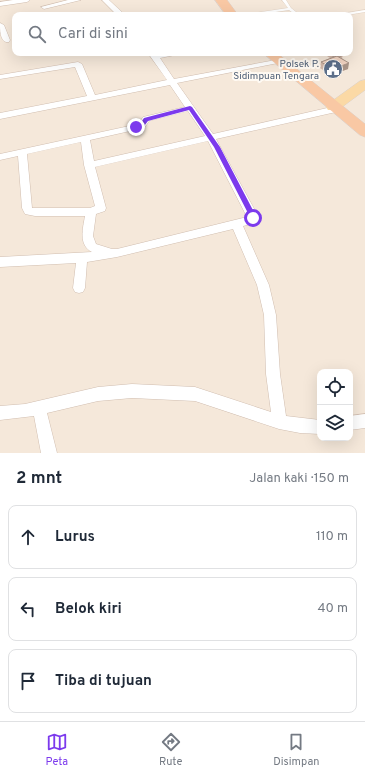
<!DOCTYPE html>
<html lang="id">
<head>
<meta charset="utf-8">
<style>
  body { margin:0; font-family:Overpass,sans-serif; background:#f6f6f7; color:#1f2937 }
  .controls { position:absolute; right:12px; bottom:12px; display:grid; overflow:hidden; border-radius:8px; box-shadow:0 4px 16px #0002 }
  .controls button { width:36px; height:36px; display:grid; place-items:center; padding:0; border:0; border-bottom:1px solid #e0e1e3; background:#fff; color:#1f2937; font:20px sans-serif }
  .stop { position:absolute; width:12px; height:12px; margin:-9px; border:3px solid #7c3aed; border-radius:50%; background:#fff }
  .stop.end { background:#7c3aed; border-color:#fff; box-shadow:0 1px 4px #0008 }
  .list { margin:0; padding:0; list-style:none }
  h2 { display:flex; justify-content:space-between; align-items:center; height:52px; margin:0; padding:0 16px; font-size:17px }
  h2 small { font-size:13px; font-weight:400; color:#747a83 }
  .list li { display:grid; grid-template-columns:26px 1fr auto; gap:12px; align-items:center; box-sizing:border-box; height:64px; margin:0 8px 8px; padding:0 8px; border:1px solid #e0e1e3; border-radius:8px }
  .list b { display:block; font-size:15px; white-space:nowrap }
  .list em { font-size:13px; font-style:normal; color:#747a83 }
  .icon { flex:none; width:22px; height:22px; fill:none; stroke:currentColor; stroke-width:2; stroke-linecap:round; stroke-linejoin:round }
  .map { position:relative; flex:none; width:365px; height:453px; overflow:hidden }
  .search { position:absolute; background:#fff; box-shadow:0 4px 16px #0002; left:12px; right:12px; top:12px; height:44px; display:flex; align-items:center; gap:10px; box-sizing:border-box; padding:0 14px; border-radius:8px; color:#747a83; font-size:15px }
  .sheet { height:268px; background:#fff }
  nav { display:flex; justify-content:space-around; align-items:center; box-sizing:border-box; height:56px; border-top:1px solid #e0e1e3; background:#fff; font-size:11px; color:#747a83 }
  nav a { display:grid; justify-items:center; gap:2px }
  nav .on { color:#7c3aed }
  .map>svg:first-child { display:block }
</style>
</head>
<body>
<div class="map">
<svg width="365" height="453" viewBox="0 0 365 453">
  <rect width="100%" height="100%" fill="#fdf6ec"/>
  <path fill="#f5e8da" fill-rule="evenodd" d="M0,0H365V453H0ZM15,15H350V53H15ZM320,372H350V438H320Z"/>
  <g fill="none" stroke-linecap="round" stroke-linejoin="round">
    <defs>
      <g id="service">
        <path d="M282,0H286L291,8L300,15H296L289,10L255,15H246L248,14L288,8Z"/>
        <path d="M365,10V12L347,15H338L340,14Z"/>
      </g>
      <g id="minor">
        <path d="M13,0H30L27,2L0,6V2Z"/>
        <path d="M68,0H81L44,9L41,7Z"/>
        <path d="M102,0H109L125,15H117Z"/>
        <path d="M0,23L4,25L10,40L9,42H6C0,40 0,30 0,23Z"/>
        <path d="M148,53L157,54L176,53L175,55L160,58L174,79L281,59V63H278L177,83L213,134L336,106L340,109L336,112L216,139L258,216L256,223L243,226L269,285L276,315L280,374L286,416L320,420V434L300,433L279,429L195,401L132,398L98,401L47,413L57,453H41L34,416L0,420V406L25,404L98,387L132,384L195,387L271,412L266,374L264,315L257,285L233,229L117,257L87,262L85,288L83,292L79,293L75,292L73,288L76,263L0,267V257L92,252C78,245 83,228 85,216H35L25,214L22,208L18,156L0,160V154L134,125L139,123L143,117L185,107L170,85L0,119V113L87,96L75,67L0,79V75L78,62L82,64L95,95L167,80ZM188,111L205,136L94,161L90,140L139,129L145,127L149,121ZM208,141L247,217L117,249H112L96,244L93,236L96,214L105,211L106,208L95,167ZM81,142L84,165L95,206L90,208H32L27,154Z"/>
        <path d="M365,414V428L350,430V416Z"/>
      </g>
      <path id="primary" d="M365,80V90L338,110H328L326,107L328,104L360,81Z"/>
      <g id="trunk">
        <path d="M215,0H227L238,15H226Z"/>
        <path d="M263,53H277L365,124V137L360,135Z"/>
      </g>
    </defs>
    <use href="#service" stroke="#d1beb0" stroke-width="0.5"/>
    <use href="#minor" stroke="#d1beb0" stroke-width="1"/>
    <use href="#primary" stroke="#dad1cd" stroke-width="1"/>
    <use href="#trunk" stroke="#dad1cd" stroke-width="1"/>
    <use href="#service" fill="#fff" fill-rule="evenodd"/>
    <use href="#minor" fill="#fff" fill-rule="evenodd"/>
    <use href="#primary" fill="#fbd9a5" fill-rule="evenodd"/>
    <use href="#trunk" fill="#f9c8a4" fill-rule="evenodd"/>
  </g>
  <path fill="#d1b7a8" d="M324,53H340L343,55L342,58L348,69L331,75L320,68L321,62L330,58L324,54Z"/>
  <path fill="#aa9588" d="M349,63L348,69L331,75L333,69Z"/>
  <g fill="#f3d5c3" stroke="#aa9588">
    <path d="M328,53H340L343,55L339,57L337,56L334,57Z"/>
    <path d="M337,56L349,63L333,69L321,62Z"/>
  </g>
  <path fill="#7c3aed" d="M190,106L192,107L220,147L257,218L256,219H251L214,147L189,110L148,121L144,126L136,129L134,127L140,124L144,118Z"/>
  <defs>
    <symbol id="civic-disc" viewBox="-11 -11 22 22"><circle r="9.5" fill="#5c6f8a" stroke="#fffaf3"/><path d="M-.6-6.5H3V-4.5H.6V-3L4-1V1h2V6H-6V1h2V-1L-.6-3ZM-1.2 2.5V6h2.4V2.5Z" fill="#fff"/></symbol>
  </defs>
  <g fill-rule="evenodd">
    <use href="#civic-disc" x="322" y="58" width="22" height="22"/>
  </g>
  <g text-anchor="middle" stroke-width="4" stroke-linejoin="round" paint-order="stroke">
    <g font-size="10" fill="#4e5e75" stroke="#fffaf3" text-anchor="end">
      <text x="319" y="67">Polsek P.<tspan x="319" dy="12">Sidimpuan Tengara</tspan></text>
    </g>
  </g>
</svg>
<div class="controls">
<button><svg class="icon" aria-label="locate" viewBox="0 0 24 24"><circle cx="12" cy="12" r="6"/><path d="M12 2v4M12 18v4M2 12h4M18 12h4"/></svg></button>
<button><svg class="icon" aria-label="layers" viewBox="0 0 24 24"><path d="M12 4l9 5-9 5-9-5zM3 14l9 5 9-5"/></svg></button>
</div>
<div class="stop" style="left:253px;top:218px"></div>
<div class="stop end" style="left:136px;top:127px"></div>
<div class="search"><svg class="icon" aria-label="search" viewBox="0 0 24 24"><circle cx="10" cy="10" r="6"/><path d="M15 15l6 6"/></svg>Cari di sini</div>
</div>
<section class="sheet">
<h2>2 mnt<small>Jalan kaki · 150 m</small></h2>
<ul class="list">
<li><svg class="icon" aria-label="ahead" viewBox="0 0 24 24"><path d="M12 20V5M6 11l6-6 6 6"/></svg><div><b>Lurus</b></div><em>110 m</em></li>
<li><svg class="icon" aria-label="left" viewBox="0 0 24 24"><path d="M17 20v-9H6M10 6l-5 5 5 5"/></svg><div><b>Belok kiri</b></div><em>40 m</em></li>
<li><svg class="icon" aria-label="arrive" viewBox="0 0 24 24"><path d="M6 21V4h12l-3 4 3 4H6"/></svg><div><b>Tiba di tujuan</b></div></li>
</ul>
</section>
<nav>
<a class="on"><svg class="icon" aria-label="map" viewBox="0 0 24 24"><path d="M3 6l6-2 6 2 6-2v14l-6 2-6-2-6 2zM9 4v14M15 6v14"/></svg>Peta</a>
<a><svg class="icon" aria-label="directions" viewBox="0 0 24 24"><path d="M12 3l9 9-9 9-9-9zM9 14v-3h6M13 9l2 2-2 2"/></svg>Rute</a>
<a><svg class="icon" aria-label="saved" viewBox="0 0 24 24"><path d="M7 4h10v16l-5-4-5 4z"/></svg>Disimpan</a>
</nav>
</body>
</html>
